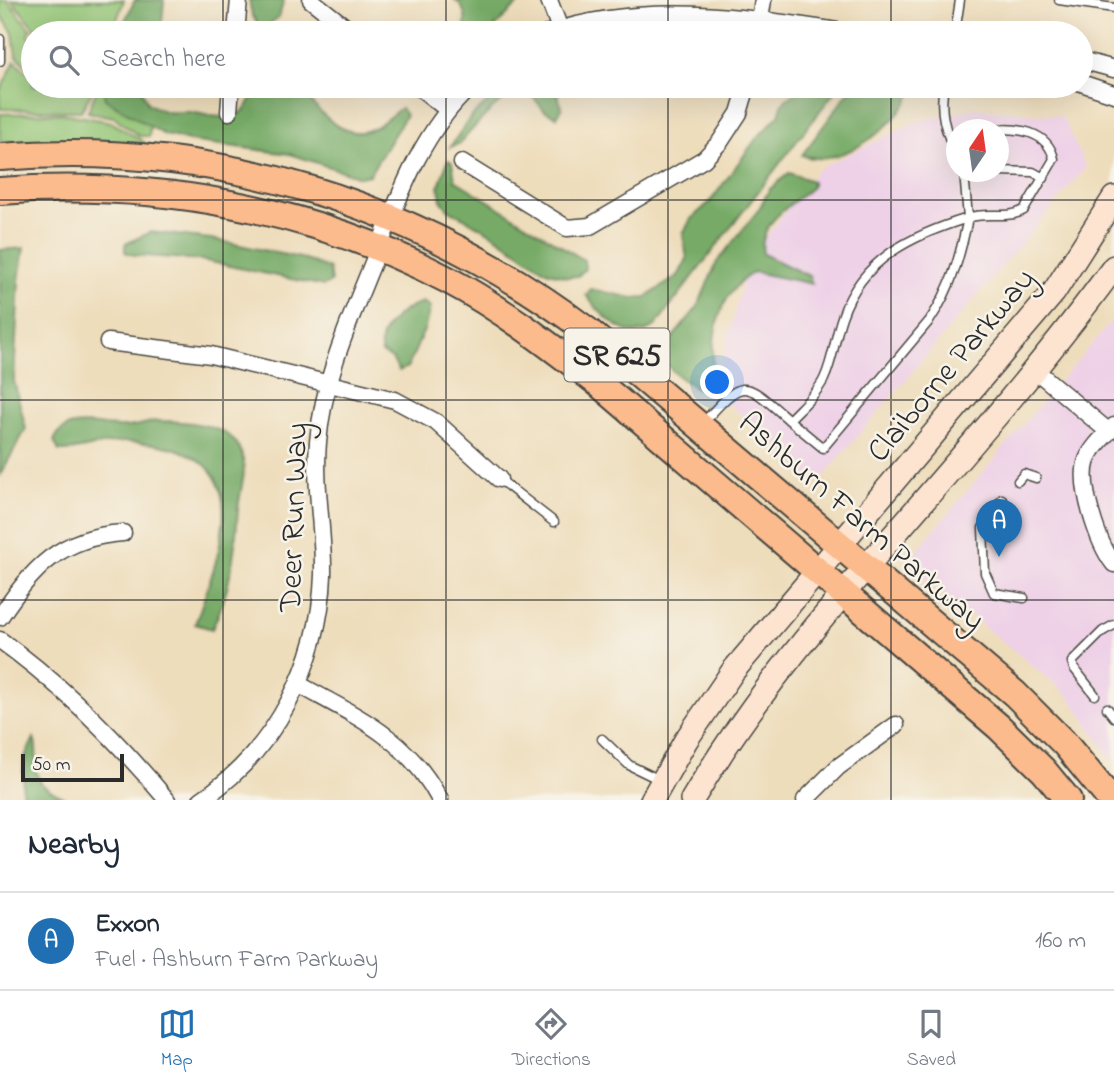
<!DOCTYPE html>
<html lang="en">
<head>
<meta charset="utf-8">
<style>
  body { margin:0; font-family:"Indie Flower",sans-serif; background:#f6f6f7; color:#1f2937 }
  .compass { position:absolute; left:946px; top:119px; width:63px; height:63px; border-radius:50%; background:#fff; box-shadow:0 7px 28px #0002; rotate:13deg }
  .scale { position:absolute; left:21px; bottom:18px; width:103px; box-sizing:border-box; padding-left:7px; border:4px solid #2b2b2b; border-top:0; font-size:19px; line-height:24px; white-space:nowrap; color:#2b2b2b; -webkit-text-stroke:5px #f7f3e8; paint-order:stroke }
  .you { position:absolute; left:718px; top:383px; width:24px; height:24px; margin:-18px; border:5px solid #fff; border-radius:50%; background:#1a73e8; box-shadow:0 0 0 10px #1a73e833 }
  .badge { display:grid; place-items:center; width:46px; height:46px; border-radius:50%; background:#1f6fb2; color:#fff; font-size:23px; font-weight:700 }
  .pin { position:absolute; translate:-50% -58px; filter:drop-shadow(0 2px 4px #0008) }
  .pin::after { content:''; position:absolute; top:37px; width:24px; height:21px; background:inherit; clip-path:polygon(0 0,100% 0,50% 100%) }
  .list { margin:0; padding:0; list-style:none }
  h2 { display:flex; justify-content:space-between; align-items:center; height:91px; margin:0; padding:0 28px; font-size:30px }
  h2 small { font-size:23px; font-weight:400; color:#747a83 }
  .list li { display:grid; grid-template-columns:46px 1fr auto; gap:21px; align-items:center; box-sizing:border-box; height:98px; padding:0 28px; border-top:2px solid #e0e1e3 }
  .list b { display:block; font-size:26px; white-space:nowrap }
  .list p { margin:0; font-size:23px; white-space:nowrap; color:#747a83 }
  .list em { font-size:23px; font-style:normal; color:#747a83 }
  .icon { flex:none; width:38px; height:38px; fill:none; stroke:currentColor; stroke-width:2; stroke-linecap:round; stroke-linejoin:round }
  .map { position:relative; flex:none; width:1114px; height:800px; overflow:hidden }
  .search { position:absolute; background:#fff; box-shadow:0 7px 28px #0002; left:21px; right:21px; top:21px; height:77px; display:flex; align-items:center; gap:18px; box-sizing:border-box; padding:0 24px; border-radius:38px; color:#747a83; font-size:26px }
  .sheet { height:189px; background:#fff }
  nav { display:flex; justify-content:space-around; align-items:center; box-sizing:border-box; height:98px; border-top:2px solid #e0e1e3; background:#fff; font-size:19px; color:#747a83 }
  nav a { display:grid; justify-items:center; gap:4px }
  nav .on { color:#1f6fb2 }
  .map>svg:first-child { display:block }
</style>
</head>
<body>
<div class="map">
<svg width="1114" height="800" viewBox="0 0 1114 800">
  <rect width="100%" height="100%" fill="#f7f3e8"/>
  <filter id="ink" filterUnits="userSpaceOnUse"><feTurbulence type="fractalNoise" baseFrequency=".0143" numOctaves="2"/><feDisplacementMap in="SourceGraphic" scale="14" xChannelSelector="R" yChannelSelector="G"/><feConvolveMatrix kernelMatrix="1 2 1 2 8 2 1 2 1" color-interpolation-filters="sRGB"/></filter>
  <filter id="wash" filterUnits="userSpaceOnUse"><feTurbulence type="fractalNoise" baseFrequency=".00686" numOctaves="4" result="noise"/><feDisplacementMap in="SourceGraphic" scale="28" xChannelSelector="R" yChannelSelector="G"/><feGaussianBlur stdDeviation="1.57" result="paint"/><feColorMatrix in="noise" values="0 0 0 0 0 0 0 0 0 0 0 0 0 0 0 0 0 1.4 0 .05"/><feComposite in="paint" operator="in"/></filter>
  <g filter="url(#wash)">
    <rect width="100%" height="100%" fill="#edb"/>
    <g fill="#eed0e7" fill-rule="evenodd">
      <path d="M972,108L1062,116L1086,167L818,483L714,391L749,259L818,169L916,122ZM956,130H998V172H956Z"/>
      <path d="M1114,318V762L1067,694L906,563Z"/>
    </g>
    <g fill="#93c575" stroke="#5f7850" stroke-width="2">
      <path d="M0,0H8L31,31L28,34L33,41V69L28,68L16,55L13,33L0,13Z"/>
      <path d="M12,0H124L112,33H38Z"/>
      <path d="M15,61L26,72L33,73V86H95L81,111L0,109V91Z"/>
      <path d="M98,87H103L105,99L150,126L149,136H139L114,117L88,112Z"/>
      <path d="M61,113L111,122L147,144V148L0,141V114Z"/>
    </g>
    <g fill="#76aa66" stroke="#506a48" stroke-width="2">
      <path d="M135,0H164L161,33H119Z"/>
      <path d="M284,0L279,17L265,27L259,26L252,15L249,0Z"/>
      <path d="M455,0H522L489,33H462C468,22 466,8 455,0Z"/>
      <path d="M140,86L148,104C154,106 162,111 169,112C176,113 183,111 191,112C219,118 251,126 253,86H296C315,105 342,145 374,128C383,123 392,114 401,108L406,115L369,175L360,177L290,154L189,141L163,134L105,99L103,86Z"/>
      <path d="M505,86H555L562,108L557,117L544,110L527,90C501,93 477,125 459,144L450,147L470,118Z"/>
      <path d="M804,86H839L656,325C632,347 601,316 586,295L591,289L633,298L646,297L678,276L687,259L683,234L691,219L710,202L756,139L779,115L783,102Z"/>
      <path d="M853,86H915C903,122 841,171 802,155Z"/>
      <path d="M448,160L452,162L455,180L584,260L585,269L578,276L567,277L546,271L494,235L448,209L441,200L439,186Z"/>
      <path d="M789,173L812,181V187C793,204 757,222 763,254L809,276L812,284L754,272C714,295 710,345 714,386L707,392C689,386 667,371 660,353L697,308L717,262L759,209L769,190Z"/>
      <path d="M151,232L211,239L305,259L329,269L331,282L324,286L201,260L134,255L125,252V244Z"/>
      <path d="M24,248L19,280L14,381L26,429L0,475V250Z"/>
      <path d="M423,302L430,307L425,328L408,367L399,371L392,359L382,353C374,329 404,308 423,302Z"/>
      <path d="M155,421C178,421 221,422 236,443C251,463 240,487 238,510C235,552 231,589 212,629L195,624C227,535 260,446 127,442C103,441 82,452 59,451L54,441C64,414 101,428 123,427C134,427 144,424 155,421Z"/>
      <path d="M34,738C40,753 31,771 42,784C47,790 60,794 67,800H22L24,759Z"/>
    </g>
  </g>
  <g filter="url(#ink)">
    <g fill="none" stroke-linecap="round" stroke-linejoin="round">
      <defs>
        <g id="service">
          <path d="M1059,0L1114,8"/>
          <path d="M955,33L960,0"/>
          <path d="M0,39V61"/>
          <path d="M944,86C939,111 945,131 956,154"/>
          <path d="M998,171L1033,172L1044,178"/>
          <path d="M964,172L968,218C986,211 1007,220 1024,210L1054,159C1048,131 1017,127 991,130"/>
          <path d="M968,218C960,256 952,287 930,320L823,448L789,420C800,408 817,394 824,379C833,360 835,337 842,317C862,258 913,235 968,218Z"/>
          <path d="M703,423C745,376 743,380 789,420"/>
          <path d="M499,479L554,522"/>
          <path d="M1018,481L1024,474L1036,478"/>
          <path d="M1002,499L983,528L985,573L994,593L1024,598"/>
          <path d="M1095,695L1074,668L1072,662L1103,631L1114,625"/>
          <path d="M1107,708L1114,717"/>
          <path d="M602,739L629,765L662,781"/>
        </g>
        <g id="minor">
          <path d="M311,0L353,33"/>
          <path d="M549,0L560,29"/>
          <path d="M236,33L239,0"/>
          <path d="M549,33C646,0 751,18 851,33"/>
          <path d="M758,33L763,0"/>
          <path d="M1081,60L1114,69"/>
          <path d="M1081,83L1114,94"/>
          <path d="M418,86L448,110"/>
          <path d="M229,112L231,86"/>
          <path d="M462,163L567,228L590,226L704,159L720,142L739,113L747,86"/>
          <path d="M108,342L211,355L395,400L436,422L499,479"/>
          <path d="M1034,369L1109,432"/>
          <path d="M1114,426C1105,436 1092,447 1087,460C1078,484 1098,544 1114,564"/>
          <path d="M0,617C33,568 60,537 123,533"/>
          <path d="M0,640C64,686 117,740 167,800"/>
          <path d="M298,684C357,717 407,737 440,800"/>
          <path d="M201,800C275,751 320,663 323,575C324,530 314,487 318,442C323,380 349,322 372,265C397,202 419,134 471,86"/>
          <path d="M805,800L838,767L896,725"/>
        </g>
        <g id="secondary">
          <path d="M652,800L686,740L733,671L1054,292L1114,198"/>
          <path d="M692,800C742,715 802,641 867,566C951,469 1038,371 1114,267"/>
        </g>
        <g id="primary">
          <path d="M0,157C214,139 418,203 589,332L1015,694L1065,744L1111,800"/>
          <path d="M0,191C156,180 309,207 448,280C501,308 549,345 597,382L999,727L1044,771L1068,800"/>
        </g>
      </defs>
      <use href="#service" stroke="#484641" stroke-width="11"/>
      <use href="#minor" stroke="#484641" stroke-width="19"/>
      <use href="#secondary" stroke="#484641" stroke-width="26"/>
      <use href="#primary" stroke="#484641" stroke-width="30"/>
      <use href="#service" stroke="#fff" stroke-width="8"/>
      <use href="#minor" stroke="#fff" stroke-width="16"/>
      <use href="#secondary" stroke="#fde4d1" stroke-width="23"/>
      <use href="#primary" stroke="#fbbb8d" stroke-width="26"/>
    </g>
  </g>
  <path fill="none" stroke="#2b2b2b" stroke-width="2" stroke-opacity="0.55" d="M223,0V33M446,0V33M668,0V33M891,0V33M223,86V800M446,86V800M668,86V800M891,86V800M0,200H1114M0,400H1114M0,600H1114"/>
  <g text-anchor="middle" stroke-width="5" stroke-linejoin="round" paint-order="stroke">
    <rect fill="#f7f3e8" stroke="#686764" stroke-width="2" x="564.5" y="328.5" width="105" height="53" rx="5"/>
    <g font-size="30" font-weight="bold" fill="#2b2b2b">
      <text x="617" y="365">SR 625</text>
    </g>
    <g font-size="32" fill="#2b2b2b" stroke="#f7f3e8">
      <text transform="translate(950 364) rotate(-50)" y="11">Claiborne Parkway</text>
      <text transform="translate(292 517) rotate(-88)" y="11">Deer Run Way</text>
      <text transform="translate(863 520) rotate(41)" y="11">Ashburn Farm Parkway</text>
    </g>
  </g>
</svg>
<svg class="compass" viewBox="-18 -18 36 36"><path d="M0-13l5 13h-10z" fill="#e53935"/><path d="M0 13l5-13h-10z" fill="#747a83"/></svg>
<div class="scale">50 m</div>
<div class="you"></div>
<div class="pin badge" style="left:999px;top:557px">A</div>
<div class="search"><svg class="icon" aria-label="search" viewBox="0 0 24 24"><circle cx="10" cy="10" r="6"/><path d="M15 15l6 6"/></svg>Search here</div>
</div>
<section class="sheet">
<h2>Nearby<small></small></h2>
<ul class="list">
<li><span class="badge">A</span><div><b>Exxon</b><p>Fuel · Ashburn Farm Parkway</p></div><em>160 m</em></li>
</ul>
</section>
<nav>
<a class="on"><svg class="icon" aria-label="map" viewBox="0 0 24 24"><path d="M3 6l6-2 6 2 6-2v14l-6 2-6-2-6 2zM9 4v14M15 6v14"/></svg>Map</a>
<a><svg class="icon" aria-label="directions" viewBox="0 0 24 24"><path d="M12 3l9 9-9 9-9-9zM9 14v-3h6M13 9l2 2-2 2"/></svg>Directions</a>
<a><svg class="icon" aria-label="saved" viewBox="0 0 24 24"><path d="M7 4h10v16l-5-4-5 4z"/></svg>Saved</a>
</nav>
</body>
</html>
